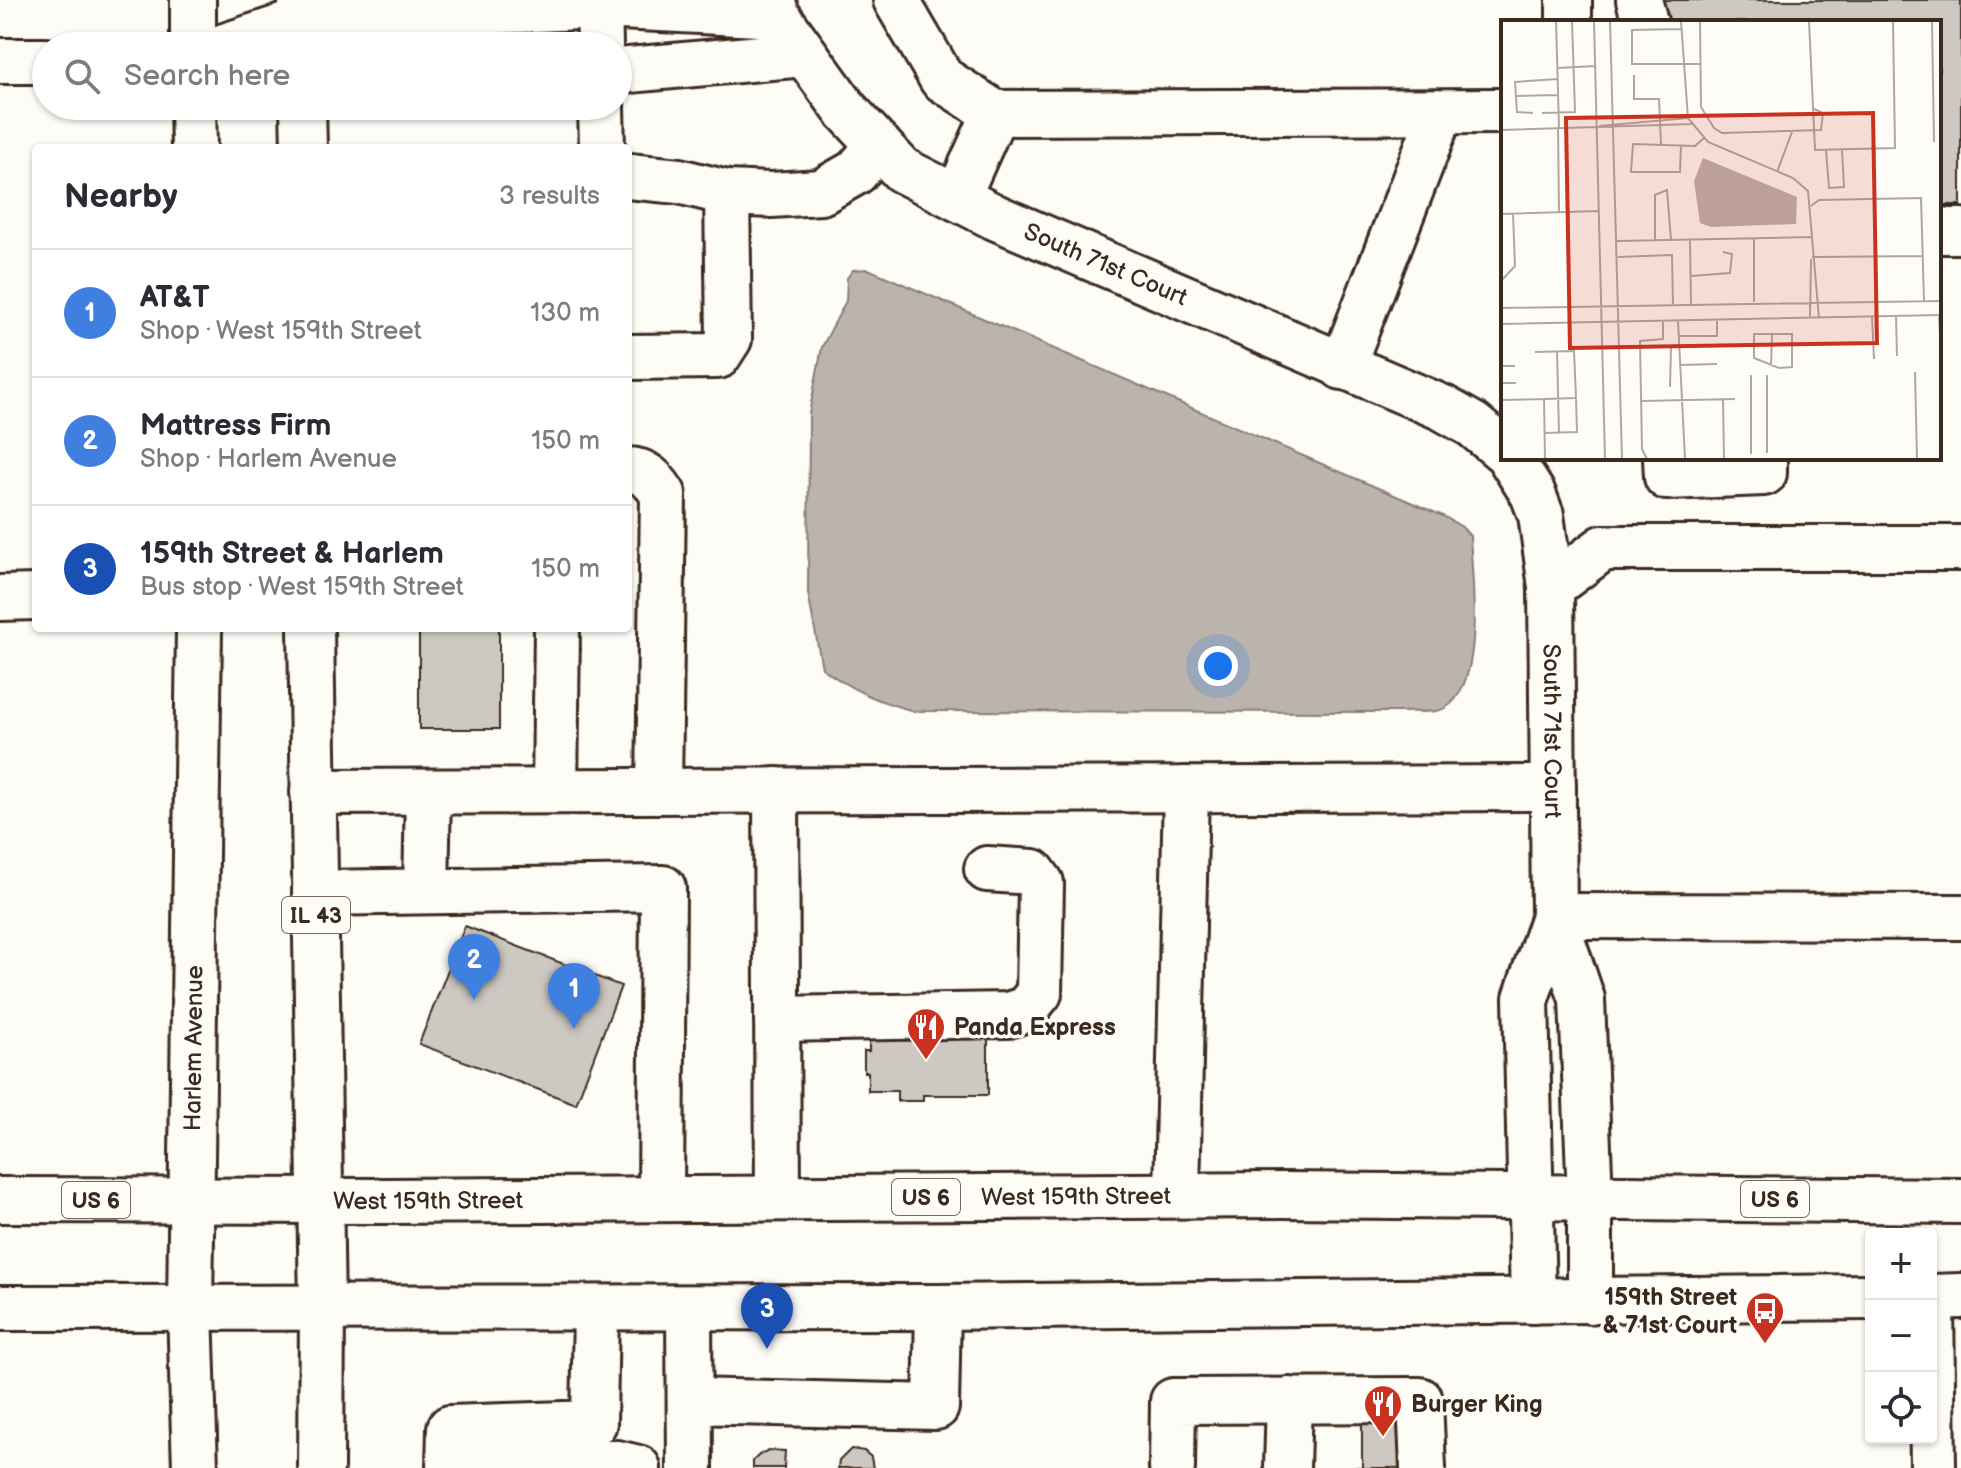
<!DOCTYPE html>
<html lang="en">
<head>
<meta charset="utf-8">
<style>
  body { margin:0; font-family:"Balsamiq Sans",sans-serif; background:#f2f2f3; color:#2b2b33 }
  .controls { position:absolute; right:24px; bottom:24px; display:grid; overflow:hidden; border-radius:8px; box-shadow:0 2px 6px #0004 }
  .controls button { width:72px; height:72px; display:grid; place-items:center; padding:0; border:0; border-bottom:2px solid #e1e1e2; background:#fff; color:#2b2b33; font:40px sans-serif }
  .you { position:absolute; left:1218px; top:666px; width:28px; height:28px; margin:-20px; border:6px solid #fff; border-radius:50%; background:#1a73e8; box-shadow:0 0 0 12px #1a73e833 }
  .badge { display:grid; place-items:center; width:52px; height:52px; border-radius:50%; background:#c8321e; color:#fff; font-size:26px; font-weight:700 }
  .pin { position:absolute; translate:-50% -66px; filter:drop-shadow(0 2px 4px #0008) }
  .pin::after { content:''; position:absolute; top:42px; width:28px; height:24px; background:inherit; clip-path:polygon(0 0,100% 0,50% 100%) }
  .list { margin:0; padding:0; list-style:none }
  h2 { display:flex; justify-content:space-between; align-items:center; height:104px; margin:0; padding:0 32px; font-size:34px }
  h2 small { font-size:26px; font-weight:400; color:#7c7c81 }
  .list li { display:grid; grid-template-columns:52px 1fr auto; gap:24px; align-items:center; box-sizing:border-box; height:128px; padding:0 32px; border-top:2px solid #e1e1e2 }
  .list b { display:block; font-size:30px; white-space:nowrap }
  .list p { margin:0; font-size:26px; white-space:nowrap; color:#7c7c81 }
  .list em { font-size:26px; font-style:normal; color:#7c7c81 }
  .icon { flex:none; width:44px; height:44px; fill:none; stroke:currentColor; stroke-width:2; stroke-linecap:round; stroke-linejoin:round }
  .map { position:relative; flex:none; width:1961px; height:1468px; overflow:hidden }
  .search { position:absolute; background:#fff; box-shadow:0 2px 6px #0004; left:32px; top:32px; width:600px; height:88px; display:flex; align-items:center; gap:20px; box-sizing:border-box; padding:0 28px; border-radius:44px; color:#7c7c81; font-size:30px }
  .panel { position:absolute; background:#fff; box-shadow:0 2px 6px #0004; left:32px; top:144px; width:600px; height:488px; border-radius:8px }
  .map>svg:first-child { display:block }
</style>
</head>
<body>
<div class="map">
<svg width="1961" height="1468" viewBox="0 0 1961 1468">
  <rect width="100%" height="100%" fill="#fdfcf7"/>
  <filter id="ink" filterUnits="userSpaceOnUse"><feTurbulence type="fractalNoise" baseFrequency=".0125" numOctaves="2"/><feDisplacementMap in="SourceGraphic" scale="16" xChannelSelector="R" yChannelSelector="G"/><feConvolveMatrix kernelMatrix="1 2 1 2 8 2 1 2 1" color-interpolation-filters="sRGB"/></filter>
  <g filter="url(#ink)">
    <path fill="#bbb4ad" stroke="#887d74" stroke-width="2" d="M868,269L1443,516L1462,527L1470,536C1472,578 1486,684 1445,708C1435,714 1414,711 1402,712L914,711C879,702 851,690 822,668L808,593L809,414L822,347L846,301L847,278L853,270Z"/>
    <g fill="#cdc8c2" stroke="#3b2a1e" stroke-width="2">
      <path d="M1655,0H1961V205H1939V22H1655Z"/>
      <rect x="419" y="628" width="80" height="101"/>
      <path d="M465,926L621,986L576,1104L419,1044Z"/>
      <path d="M869,1029H988V1095H923V1101H897V1091H868V1072H864V1051H869Z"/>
      <path d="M1362,1412H1403L1410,1468H1349L1362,1467Z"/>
      <path d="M851,1449L864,1451L871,1457L873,1468H838L839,1461Z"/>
      <path d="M769,1450L785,1451L784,1468H753V1461L760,1454Z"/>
    </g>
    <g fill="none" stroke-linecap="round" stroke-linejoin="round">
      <defs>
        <g id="minor">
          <path d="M599,0L600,46"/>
          <path id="s1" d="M772,0L777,15L845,109L902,170L995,217L1443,408L1473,425L1503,450"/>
          <path d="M896,0L942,79L995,113L1503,111"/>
          <path d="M1569,0V22"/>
          <path d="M1639,0L1645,22"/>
          <path d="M225,46L301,21L600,6L777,15"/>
          <path d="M0,61H46"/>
          <path d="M618,71L805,54"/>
          <path d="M601,106L602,148"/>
          <path d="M628,176L679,181L727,193L771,195L821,192L856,172L879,145"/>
          <path d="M957,198L995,113"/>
          <path d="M1939,231H1961"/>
          <path d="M628,357L718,356L729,339L727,193"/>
          <path d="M1342,367L1441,112"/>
          <path id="s2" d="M1510,458L1533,494L1541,515L1551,587L1554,916L1582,999L1590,1198V1301"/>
          <path d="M1666,458L1667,477L1764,473V458"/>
          <path d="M628,470C645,470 654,480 663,494L659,791"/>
          <path d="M1551,587L1603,548H1961"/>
          <path d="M0,598L36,597"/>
          <path d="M776,790L778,1198"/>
          <path d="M555,791L557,628"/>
          <path d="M313,792L1553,788"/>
          <path d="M426,891L428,792"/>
          <path d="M315,893L663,888L661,1199"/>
          <path d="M1554,916L1961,917"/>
          <path d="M777,1019L1008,1015L1026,1009L1039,993L1041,883L1033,872L987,869"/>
          <path d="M1177,1195L1186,789"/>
          <path d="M1533,1301L1526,998L1554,916"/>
          <path d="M1931,1302L1933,1468"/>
          <path d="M689,1309L690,1468"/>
          <path d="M690,1401L936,1407L938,1307"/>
          <path d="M450,1464L617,1463L638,1468"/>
          <path d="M449,1468L450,1428L594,1423L596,1309"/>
          <path d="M1172,1468L1173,1401L1420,1400L1423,1468"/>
          <path d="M1287,1468L1289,1400"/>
        </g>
        <g id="major">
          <path d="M193,0V46"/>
          <path d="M301,0L302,46"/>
          <path d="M193,106L194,148"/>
          <path d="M303,106L304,148"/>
          <path d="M311,628L322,1310L321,1468"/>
          <path id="s3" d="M0,1200L387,1201L1282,1195L1961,1201"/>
          <path d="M1931,1297L1961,1296"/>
          <path d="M0,1308L938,1307L1871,1297"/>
          <path id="s4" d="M195,1468L190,1309L199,628"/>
        </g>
      </defs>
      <use href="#minor" stroke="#3b2a1e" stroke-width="50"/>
      <use href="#major" stroke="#3b2a1e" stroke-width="50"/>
      <use href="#minor" stroke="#fdfcf7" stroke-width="44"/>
      <use href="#major" stroke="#fdfcf7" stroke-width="44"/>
    </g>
  </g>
  <defs>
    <symbol id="restaurant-pin" viewBox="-11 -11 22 30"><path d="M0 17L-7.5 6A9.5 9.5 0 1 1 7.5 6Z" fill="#c8321e" stroke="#fdfcf7"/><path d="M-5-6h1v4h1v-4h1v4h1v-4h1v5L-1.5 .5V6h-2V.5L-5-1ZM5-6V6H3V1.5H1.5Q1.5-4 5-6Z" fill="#fff"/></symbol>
    <symbol id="bus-pin" viewBox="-11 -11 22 30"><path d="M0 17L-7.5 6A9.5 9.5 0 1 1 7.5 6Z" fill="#c8321e" stroke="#fdfcf7"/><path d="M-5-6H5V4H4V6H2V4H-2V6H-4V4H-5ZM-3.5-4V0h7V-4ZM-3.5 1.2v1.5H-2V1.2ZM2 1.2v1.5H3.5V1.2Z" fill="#fff"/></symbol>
  </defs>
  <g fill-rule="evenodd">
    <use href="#restaurant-pin" x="904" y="1005" width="44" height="60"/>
    <use href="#bus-pin" x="1743" y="1289" width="44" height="60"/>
    <use href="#restaurant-pin" x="1361" y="1382" width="44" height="60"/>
  </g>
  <g text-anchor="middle" stroke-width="7" stroke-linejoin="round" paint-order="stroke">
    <g fill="#fdfcf7" stroke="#75695f" stroke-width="2">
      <rect x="282" y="897" width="68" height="36" rx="6"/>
      <rect x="892" y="1179" width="68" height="36" rx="6"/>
      <rect x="1741" y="1181" width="68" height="36" rx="6"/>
      <rect x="62" y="1182" width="68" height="36" rx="6"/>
    </g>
    <g font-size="22" font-weight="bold" fill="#3b2a1e">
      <text x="316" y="923">IL 43</text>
      <text x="926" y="1205">US 6</text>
      <text x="1775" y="1207">US 6</text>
      <text x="96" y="1208">US 6</text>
    </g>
    <g font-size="24" fill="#3b2a1e" stroke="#fdfcf7">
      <text dy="8" stroke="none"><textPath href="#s1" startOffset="440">South 71st Court</textPath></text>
      <text dy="8" stroke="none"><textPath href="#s2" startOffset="282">South 71st Court</textPath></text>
      <text dy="8" stroke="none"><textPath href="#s4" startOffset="420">Harlem Avenue</textPath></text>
      <text dy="8" stroke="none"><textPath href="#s3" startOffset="1076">West 159th Street</textPath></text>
      <text dy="8" stroke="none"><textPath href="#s3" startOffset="428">West 159th Street</textPath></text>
    </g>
    <g font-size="24" font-weight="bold" fill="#3b2a1e" stroke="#fdfcf7" text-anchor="start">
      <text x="954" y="1035">Panda Express</text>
      <text x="1737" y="1305" text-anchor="end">159th Street<tspan x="1737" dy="28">&amp; 71st Court</tspan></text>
      <text x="1411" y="1412">Burger King</text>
    </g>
  </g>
  <g transform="translate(1501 20)">
    <rect width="440" height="440" fill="#fdfcf7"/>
    <path d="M202,138L296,177L295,204L210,207L199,203L193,161Z" fill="#bbb4ad"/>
    <path fill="none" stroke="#afa8a0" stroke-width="2" d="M55,1L58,108M93,1L104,439M109,1L121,439M180,1L187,98L207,122L292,158L307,171L318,298M199,1L200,87L213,108L221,113L320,110L322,93L311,88M308,1L314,130L394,128L392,1M431,1L433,122M180,9L131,10V44H200M56,48L94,46M133,55V79H158L160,124M14,76L57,75M32,93L16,92L14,62L57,59M41,93L74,92L71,1M98,106L187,98M57,108L58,192M0,110L191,104M180,126L179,152H130L132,124L194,126L203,118M325,130L328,168L343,167L341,130M276,152L291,112M310,186L318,180L420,178L423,281M0,194L98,191M189,220L190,284M116,221L311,217M154,221V175L166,170L170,220M117,237L171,235L172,284M311,237L422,236M190,256L229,253L231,234L222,232M0,261L14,246L12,194M253,282V218M0,288L440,281M395,295L396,336M438,295L440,337M371,296L373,339M309,298L310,239M177,301L184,439M0,304L440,295M253,314H291V347L278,348L253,338ZM177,316H216V300M140,326L170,327L169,367M56,331L58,413M34,332L73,331L75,378L43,379M178,345L216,344M270,345L271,314M14,346H0V363H15M414,352L416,439M266,355V433M222,379L223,439M0,380L43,379L44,439M140,381L234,379M43,413L76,412L75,378M250,434V355M146,439L141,429L139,321L162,319V302"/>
    <path fill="#c8321e" fill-opacity="0.15" stroke="#c8321e" stroke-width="4" d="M372,93L376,323L69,328L65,98Z"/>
    <rect width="440" height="440" fill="none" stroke="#3b2a1e" stroke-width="4"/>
  </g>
</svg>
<div class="controls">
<button>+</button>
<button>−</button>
<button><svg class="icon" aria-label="locate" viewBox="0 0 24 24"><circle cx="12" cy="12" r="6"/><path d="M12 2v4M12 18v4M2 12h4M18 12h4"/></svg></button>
</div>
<div class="you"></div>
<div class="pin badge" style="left:574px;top:1029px;background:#3f7fe0">1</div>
<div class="pin badge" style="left:474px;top:1000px;background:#3f7fe0">2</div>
<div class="pin badge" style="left:767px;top:1349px;background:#1a4fb4">3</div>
<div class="search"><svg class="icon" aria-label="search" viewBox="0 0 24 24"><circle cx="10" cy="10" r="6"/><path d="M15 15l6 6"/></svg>Search here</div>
<section class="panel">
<h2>Nearby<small>3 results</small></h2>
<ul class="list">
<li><span class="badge" style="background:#3f7fe0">1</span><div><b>AT&amp;T</b><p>Shop · West 159th Street</p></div><em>130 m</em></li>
<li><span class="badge" style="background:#3f7fe0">2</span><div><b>Mattress Firm</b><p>Shop · Harlem Avenue</p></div><em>150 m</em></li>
<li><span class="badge" style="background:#1a4fb4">3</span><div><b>159th Street &amp; Harlem</b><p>Bus stop · West 159th Street</p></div><em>150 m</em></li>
</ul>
</section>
</div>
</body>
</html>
